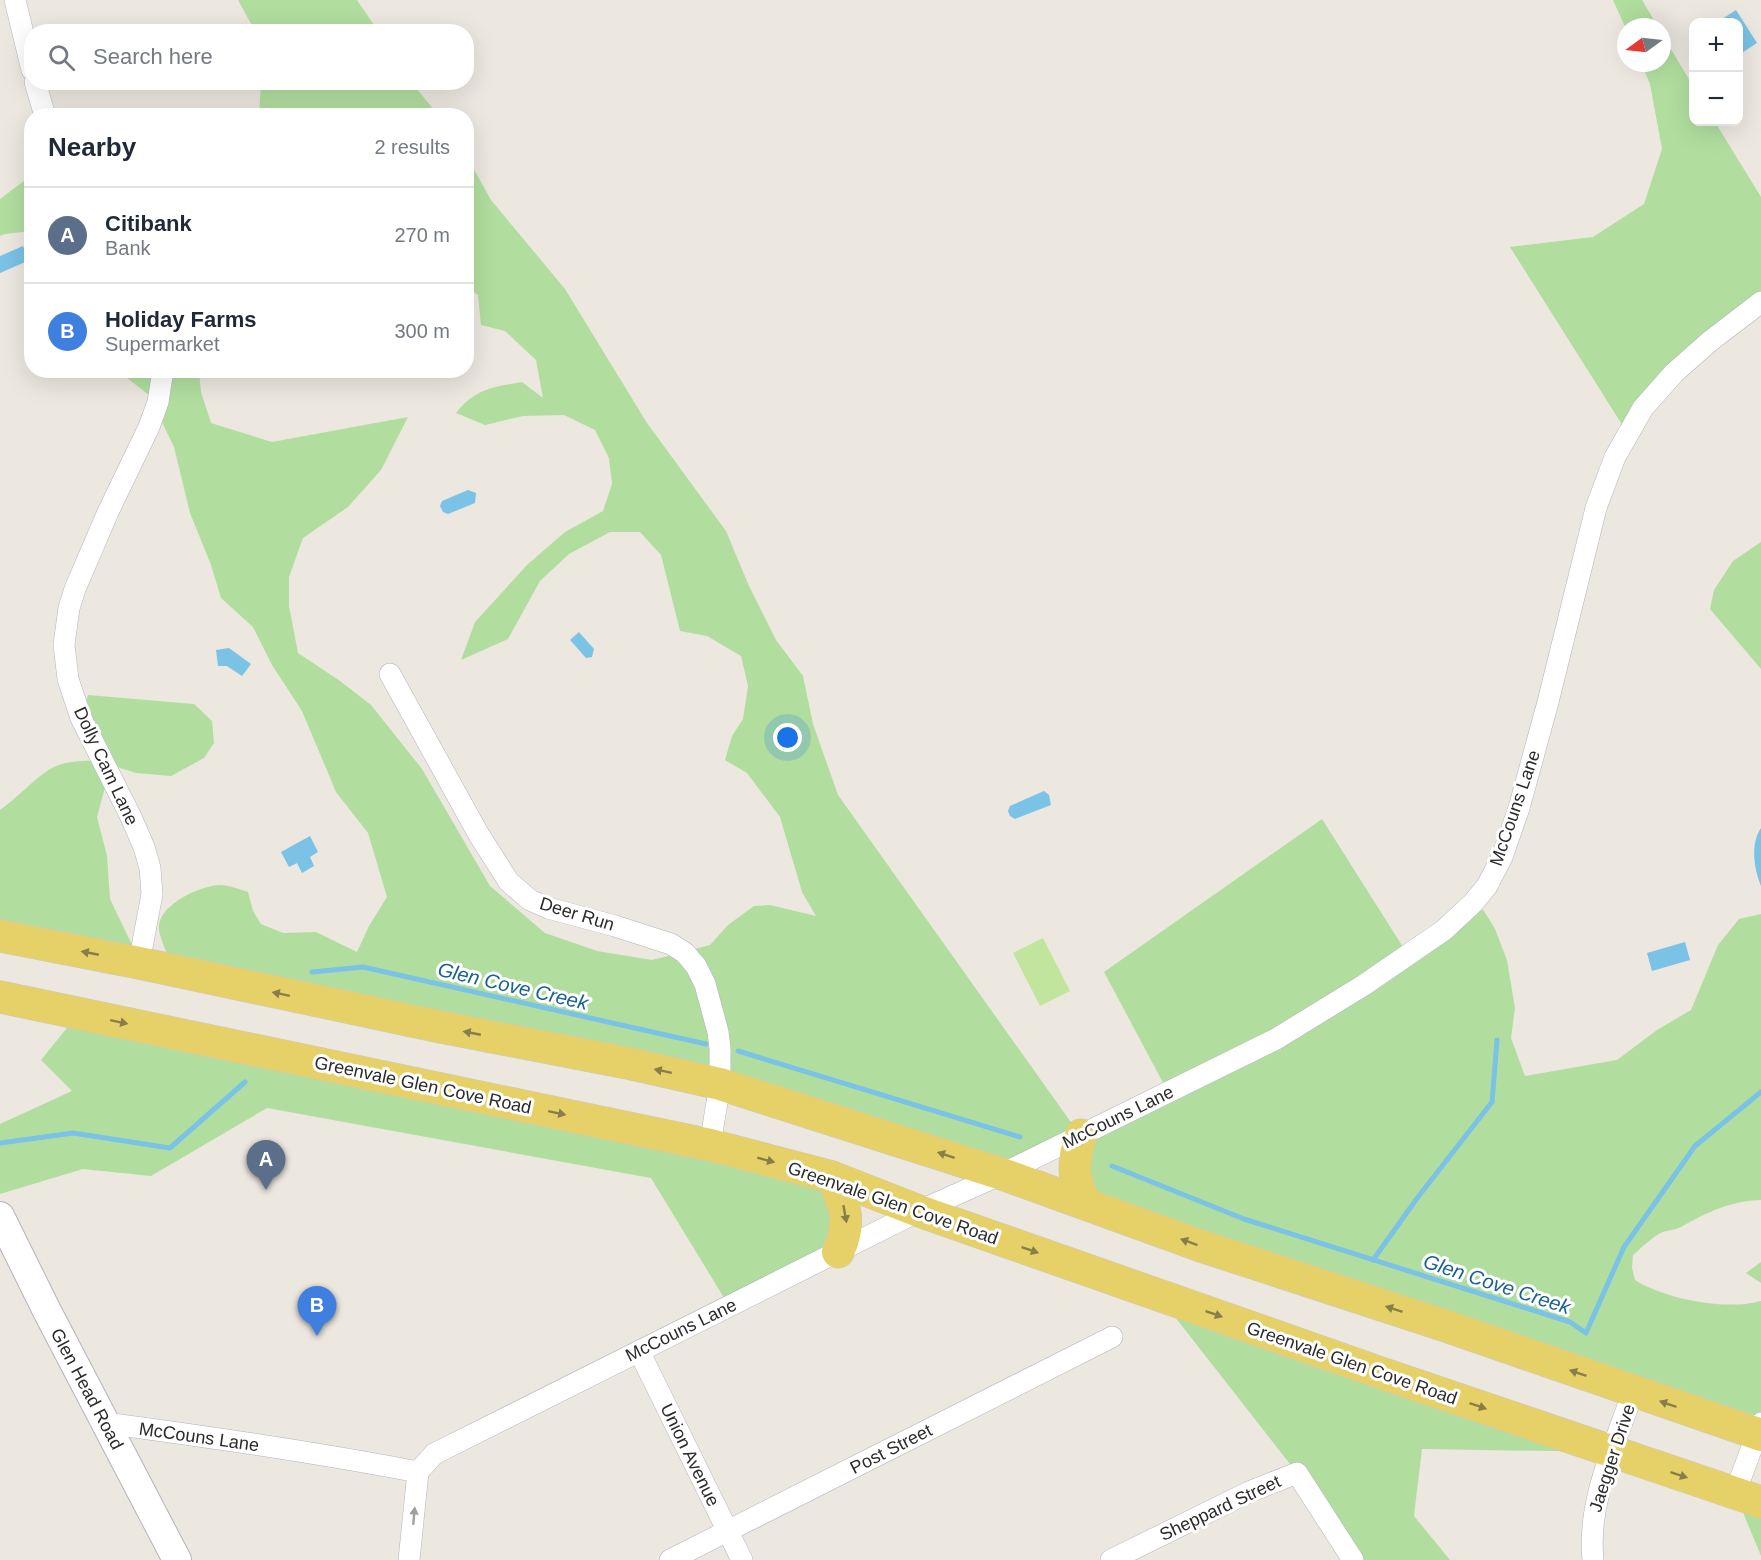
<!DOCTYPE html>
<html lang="en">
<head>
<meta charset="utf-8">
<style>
  body { margin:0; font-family:Helvetica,sans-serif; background:#f2f2f3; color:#1f2937 }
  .controls { position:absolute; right:18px; top:18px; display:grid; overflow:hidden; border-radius:12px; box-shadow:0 6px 24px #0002 }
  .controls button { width:54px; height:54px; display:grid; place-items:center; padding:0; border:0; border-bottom:2px solid #e0e1e3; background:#fff; color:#1f2937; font:30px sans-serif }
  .compass { position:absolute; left:1617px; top:18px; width:54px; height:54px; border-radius:50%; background:#fff; box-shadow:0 6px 24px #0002; rotate:255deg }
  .you { position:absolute; left:788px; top:738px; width:21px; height:21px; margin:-15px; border:4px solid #fff; border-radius:50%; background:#1a73e8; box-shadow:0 0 0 9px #1a73e833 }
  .badge { display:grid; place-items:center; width:39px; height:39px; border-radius:50%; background:#b45309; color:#fff; font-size:20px; font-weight:700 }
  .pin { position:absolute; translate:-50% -50px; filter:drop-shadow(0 2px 3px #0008) }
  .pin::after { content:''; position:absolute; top:32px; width:21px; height:18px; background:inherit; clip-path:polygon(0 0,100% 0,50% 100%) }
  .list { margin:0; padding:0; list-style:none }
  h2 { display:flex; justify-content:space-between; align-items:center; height:78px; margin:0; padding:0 24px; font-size:26px }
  h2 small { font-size:20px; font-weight:400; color:#747a83 }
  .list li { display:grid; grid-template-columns:39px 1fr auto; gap:18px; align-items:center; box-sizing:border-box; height:96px; padding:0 24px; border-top:2px solid #e0e1e3 }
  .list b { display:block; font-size:22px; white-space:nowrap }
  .list p { margin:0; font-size:20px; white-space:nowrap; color:#747a83 }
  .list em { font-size:20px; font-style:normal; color:#747a83 }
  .icon { flex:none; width:33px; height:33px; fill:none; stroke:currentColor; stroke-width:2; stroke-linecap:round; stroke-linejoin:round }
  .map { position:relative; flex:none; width:1761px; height:1560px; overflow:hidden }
  .search { position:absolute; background:#fff; box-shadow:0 6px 24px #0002; left:24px; top:24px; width:450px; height:66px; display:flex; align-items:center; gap:15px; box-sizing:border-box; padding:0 21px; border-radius:24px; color:#747a83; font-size:22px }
  .panel { position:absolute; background:#fff; box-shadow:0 6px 24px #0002; left:24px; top:108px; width:450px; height:270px; border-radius:24px }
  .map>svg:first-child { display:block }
</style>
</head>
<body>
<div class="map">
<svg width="1761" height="1560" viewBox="0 0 1761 1560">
  <rect width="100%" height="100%" fill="#ece7df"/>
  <g fill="#b1de9f">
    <path d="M238,0H357L378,31H255Z"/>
    <path d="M1613,0H1642L1658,27H1626V29Z"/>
    <path d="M1662,34L1693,86L1694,122H1715L1761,197V302L1709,342L1628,434L1510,247L1593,237L1644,204L1662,149L1650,84L1641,63H1662Z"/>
    <path d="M261,82L412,83L438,115H259Z"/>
    <path d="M467,157L491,200L565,289L647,423L726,531L749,586L776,640L803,676L813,724L838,795L1080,1135L1168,1092L1104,972L1322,819L1408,955L1473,903L1484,911L1495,929L1507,960L1515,1008L1511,1038L1525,1076L1617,1060L1657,1030L1691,1010L1718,945L1739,919L1761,914V1200C1730,1201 1708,1212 1681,1227C1675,1230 1669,1230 1663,1232C1652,1237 1642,1247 1633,1255L1632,1268L1635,1280C1664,1299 1728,1311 1761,1301V1435L1088,1205L1077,1147L1002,1174L168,957C165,947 158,935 159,925C162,903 200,886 220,885C228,885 239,889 248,892L253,911L261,924L283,933L316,932L357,952L369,926L387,897L368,833L336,792L302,711L272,665L253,627L221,598L211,565L190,513L174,447L149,395L118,371H199L201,392L211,423L272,442L408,417L381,470L348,507L303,538L289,577V606L298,653L340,681L371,705L422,769L490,886L545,933L597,951L652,960L710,945L728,925L754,906L770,905L816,916L802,892L780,817L747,773L725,760L732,736L743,719L748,686L741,656L707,636L680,631L661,555L640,532H610L569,554L540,581L508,639L461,660L475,622L527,565L565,532L603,511L612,484L609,458L595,430L564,415L523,416L485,425L456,413C475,389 493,387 522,382L543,398L536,360L505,331L481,325L478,295L467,287Z"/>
    <path d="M31,170V231L5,234L0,236V199L28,178Z"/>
    <path d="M1761,542V669L1710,609L1714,590L1733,561Z"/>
    <path d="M88,695L194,704L212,721L214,743L204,758L171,776L136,773L111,765L97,817L107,856L110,899L133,947L0,930V810C17,798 31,782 47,771C61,761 82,760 98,761L84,708Z"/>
    <path d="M79,1013L832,1177L843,1249L729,1306L651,1178L267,1108L151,1176L83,1169L0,1194V1124L72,1091L41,1060Z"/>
    <path d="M1761,1262V1283L1746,1273Z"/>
    <path d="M1157,1294L1612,1452L1422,1449L1414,1516L1450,1560H1353L1297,1473Z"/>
    <path d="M1735,1493L1761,1502V1556Z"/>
  </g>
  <path fill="#c1e59c" d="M1043,938L1070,991L1040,1006L1013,953Z"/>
  <g fill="#7ac2e6">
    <path d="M1736,10L1757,43L1740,54L1739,51L1738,22H1720L1719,21Z"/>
    <path d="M23,246L30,260L0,273V256Z"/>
    <path d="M468,490L476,493L475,503L448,514L443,512L440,506L442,501Z"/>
    <path d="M579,632L594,649L592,657L586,658L570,640Z"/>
    <path d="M229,648L251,664L242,676L227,666H218L216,650Z"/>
    <path d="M1044,791L1049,795L1051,805L1015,819L1010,816L1008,811L1010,806Z"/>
    <path d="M1761,828V886C1754,869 1750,844 1761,828Z"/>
    <path d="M310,836L318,852L310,857L314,866L302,873L297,863L289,867L281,852Z"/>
    <path d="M1685,942L1690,960L1652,971L1647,953Z"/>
  </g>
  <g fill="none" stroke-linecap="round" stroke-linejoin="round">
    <g stroke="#7ac2e6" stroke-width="5">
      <path d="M312,972L363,967L706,1044"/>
      <path d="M738,1051L1020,1137"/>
      <path d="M0,1143L73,1133L170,1148L245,1082"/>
      <path d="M1112,1166L1244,1219L1570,1322L1586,1333L1624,1247L1695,1146L1761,1092"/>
      <path d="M1373,1260L1418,1197L1492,1102L1497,1040"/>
    </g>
    <defs>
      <g id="minor">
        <path d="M15,0L32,70"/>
        <path d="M35,82L45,116"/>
        <path d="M390,674L479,835L509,882L530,900L548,908L615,926L671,944L685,953L696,966L705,984L718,1032L720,1048V1084L710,1145"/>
        <path d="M139,963L152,894L150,868L144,847L130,815L81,718L68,679L64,645L69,608L75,589L108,512L149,427L158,402L163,370"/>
        <path d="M639,1351L742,1560"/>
        <path d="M105,1423C210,1437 314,1452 418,1472"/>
        <path d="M418,1472L434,1454L919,1211L1002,1174L1276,1039L1364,985L1444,930L1473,903L1487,886L1502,857L1519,808L1548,702L1596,508L1615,457L1643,408L1674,373L1709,342L1761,302"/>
        <path d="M1735,1493L1761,1423"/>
        <path d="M409,1560L418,1472"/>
        <path d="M670,1560L1112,1337"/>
        <path d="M1111,1560L1249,1492L1297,1473L1353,1560"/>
        <path d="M1593,1560C1587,1502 1614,1447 1633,1392"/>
      </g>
      <path id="secondary" d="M0,1216L47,1311L177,1560"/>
      <g id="primary">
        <path d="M0,936L139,963L436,1026L627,1063L720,1084L1002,1174L1201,1246L1446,1326L1761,1435"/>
        <path d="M0,997L710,1145L832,1177L919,1211L1381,1373L1761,1502"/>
        <path d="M1081,1135C1073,1160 1071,1183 1088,1205"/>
        <path d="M832,1177C845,1204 852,1223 838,1252"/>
      </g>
    </defs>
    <use href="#minor" stroke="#b2b4be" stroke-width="22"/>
    <use href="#secondary" stroke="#b2b4be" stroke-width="30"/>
    <use href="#primary" stroke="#c8c8c8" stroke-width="33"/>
    <use href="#minor" stroke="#fff" stroke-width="21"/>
    <use href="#secondary" stroke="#fff" stroke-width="28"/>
    <use href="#primary" stroke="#e6d169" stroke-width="32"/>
  </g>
  <defs><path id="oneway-solid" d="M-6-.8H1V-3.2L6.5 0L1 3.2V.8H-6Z" transform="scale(1.5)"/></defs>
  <g fill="#887e4a">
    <use href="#oneway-solid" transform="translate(90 953) rotate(-169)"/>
    <use href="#oneway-solid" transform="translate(281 994) rotate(-168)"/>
    <use href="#oneway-solid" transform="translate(119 1022) rotate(12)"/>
    <use href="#oneway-solid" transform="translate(472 1033) rotate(-169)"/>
    <use href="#oneway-solid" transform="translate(663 1071) rotate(-168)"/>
    <use href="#oneway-solid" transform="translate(557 1113) rotate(12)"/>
    <use href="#oneway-solid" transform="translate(946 1155) rotate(-162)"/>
    <use href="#oneway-solid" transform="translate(766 1160) rotate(15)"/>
    <use href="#oneway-solid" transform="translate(845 1214) rotate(80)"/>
    <use href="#oneway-solid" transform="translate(1189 1242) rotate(-160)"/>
    <use href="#oneway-solid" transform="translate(1030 1250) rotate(19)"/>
    <use href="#oneway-solid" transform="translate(1394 1309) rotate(-162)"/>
    <use href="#oneway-solid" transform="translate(1214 1314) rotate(19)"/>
    <use href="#oneway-solid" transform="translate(1578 1373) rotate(-161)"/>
    <use href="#oneway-solid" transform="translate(1668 1404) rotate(-161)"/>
    <use href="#oneway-solid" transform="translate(1478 1406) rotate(19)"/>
    <use href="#oneway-solid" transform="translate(1679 1475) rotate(18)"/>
  </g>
  <use fill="#a0a0a0" href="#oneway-solid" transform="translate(414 1516) rotate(-85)"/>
  <g text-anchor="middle" stroke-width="6" stroke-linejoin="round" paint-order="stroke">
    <g font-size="18" fill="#2b2b2b" stroke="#fff">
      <text transform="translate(106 766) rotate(65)" y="6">Dolly Cam Lane</text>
      <text transform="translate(1515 808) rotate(-71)" y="6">McCouns Lane</text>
      <text transform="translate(577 914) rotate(17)" y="6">Deer Run</text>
      <text transform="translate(423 1085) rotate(12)" y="6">Greenvale Glen Cove Road</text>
      <text transform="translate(1118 1117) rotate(-26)" y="6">McCouns Lane</text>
      <text transform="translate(893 1203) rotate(19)" y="6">Greenvale Glen Cove Road</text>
      <text transform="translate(681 1330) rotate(-26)" y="6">McCouns Lane</text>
      <text transform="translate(1352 1363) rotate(19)" y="6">Greenvale Glen Cove Road</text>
      <text transform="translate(87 1389) rotate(62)" y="6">Glen Head Road</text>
      <text transform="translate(199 1437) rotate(8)" y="6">McCouns Lane</text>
      <text transform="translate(891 1449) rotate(-27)" y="6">Post Street</text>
      <text transform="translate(690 1455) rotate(64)" y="6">Union Avenue</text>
      <text transform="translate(1612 1458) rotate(-72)" y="6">Jaegger Drive</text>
      <text transform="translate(1220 1508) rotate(-25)" y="6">Sheppard Street</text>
    </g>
    <g font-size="20" font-style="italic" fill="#186193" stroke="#fff">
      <text transform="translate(513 986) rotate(13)" y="7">Glen Cove Creek</text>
      <text transform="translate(1497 1284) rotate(18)" y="7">Glen Cove Creek</text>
    </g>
  </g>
</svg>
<div class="controls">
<button>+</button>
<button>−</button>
</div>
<svg class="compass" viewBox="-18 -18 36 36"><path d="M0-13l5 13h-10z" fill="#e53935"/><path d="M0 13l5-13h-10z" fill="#747a83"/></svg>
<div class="you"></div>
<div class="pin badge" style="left:266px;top:1190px;background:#5c6f8a">A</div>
<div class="pin badge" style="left:317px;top:1336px;background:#3f7fe0">B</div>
<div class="search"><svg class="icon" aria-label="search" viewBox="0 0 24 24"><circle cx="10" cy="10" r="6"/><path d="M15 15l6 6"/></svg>Search here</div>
<section class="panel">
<h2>Nearby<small>2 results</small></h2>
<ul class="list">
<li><span class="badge" style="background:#5c6f8a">A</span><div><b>Citibank</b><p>Bank</p></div><em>270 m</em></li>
<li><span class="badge" style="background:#3f7fe0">B</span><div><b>Holiday Farms</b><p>Supermarket</p></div><em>300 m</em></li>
</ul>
</section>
</div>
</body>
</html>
